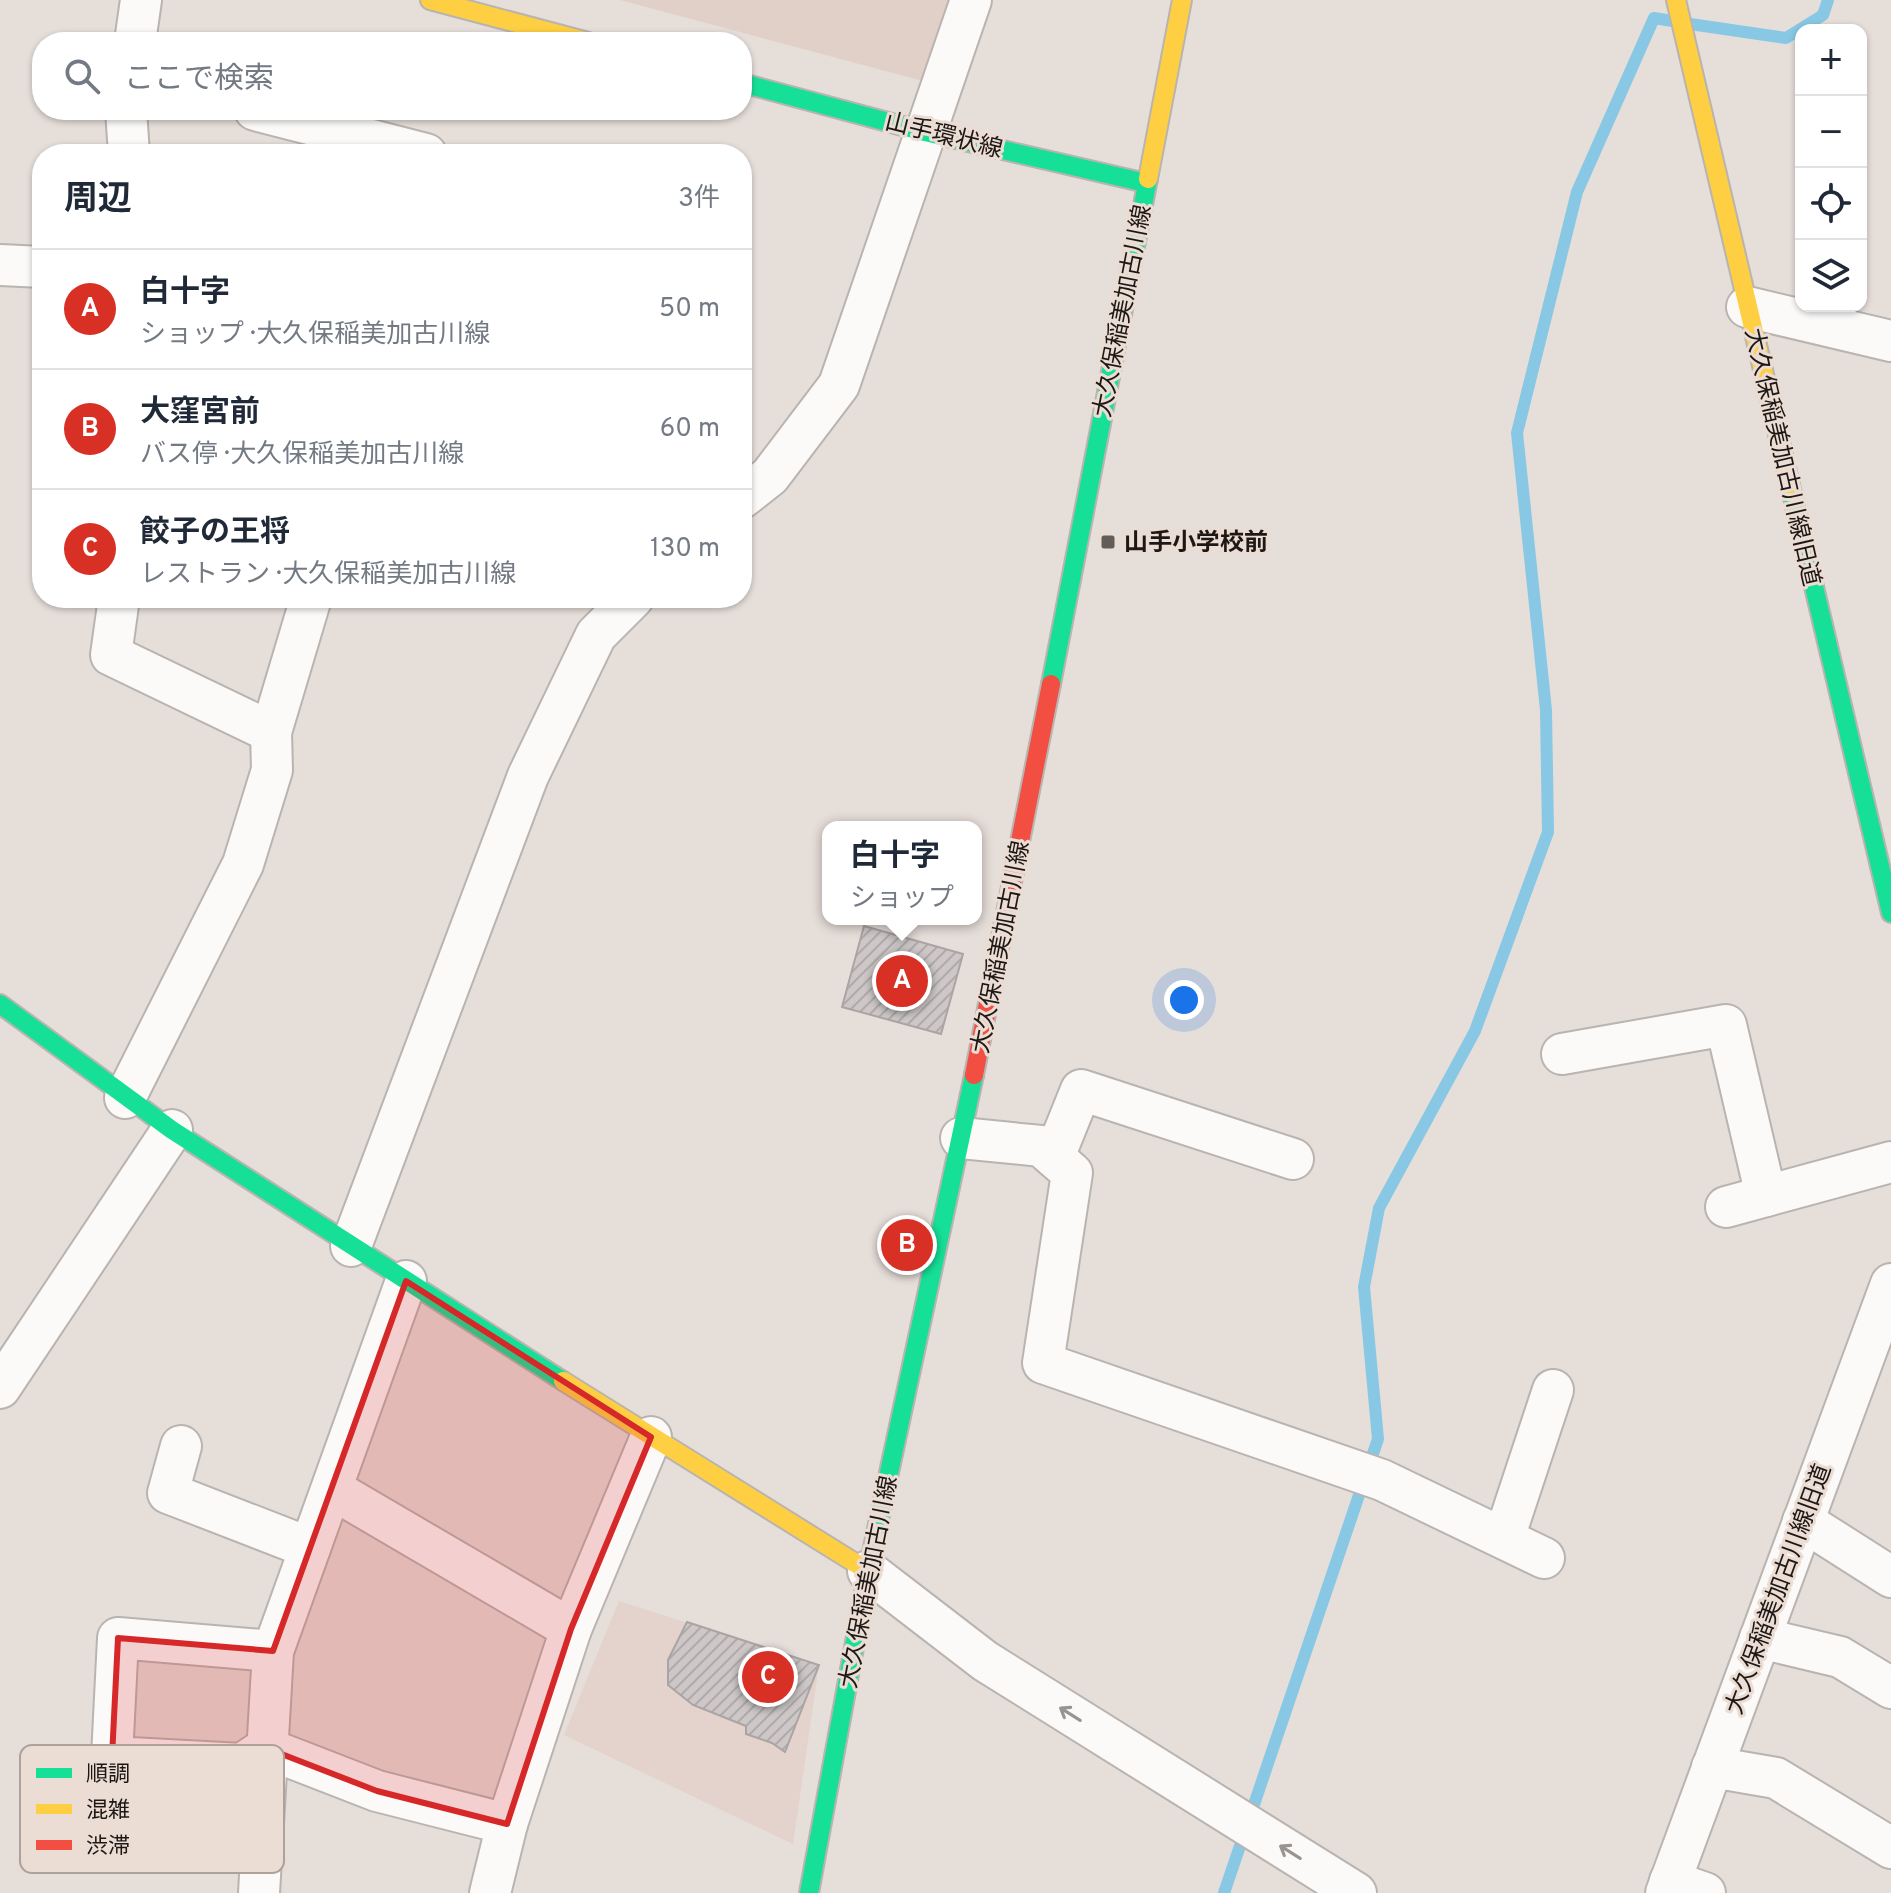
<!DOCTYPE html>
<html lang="ja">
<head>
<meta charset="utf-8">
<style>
  body { margin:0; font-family:Overpass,"Noto Sans JP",sans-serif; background:#f2f2f3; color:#1f2937 }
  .controls { position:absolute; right:24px; top:24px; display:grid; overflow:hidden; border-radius:16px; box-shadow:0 2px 6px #0004 }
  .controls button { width:72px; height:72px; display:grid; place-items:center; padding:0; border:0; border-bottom:2px solid #e0e1e3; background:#fff; color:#1f2937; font:40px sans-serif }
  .you { position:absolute; left:1184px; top:1000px; width:28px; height:28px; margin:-20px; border:6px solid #fff; border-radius:50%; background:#1a73e8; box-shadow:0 0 0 12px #1a73e833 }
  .badge { display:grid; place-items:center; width:52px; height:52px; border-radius:50%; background:#d93025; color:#fff; font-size:26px; font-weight:700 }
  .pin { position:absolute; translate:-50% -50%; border:4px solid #fff; box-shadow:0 2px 8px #0006 }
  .popup { position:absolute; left:822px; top:821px; width:160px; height:104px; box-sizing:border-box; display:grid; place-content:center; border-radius:16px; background:#fff; filter:drop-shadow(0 2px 6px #0005); font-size:26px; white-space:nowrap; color:#747a83 }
  .popup b { font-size:30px; color:#1f2937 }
  .popup::after { content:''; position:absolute; left:50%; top:100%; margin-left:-16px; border:16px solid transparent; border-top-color:#fff }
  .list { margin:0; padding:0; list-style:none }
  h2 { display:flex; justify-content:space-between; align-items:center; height:104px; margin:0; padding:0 32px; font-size:34px }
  h2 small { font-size:26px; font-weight:400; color:#747a83 }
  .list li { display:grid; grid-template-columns:52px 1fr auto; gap:24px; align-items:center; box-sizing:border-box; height:120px; padding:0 32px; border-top:2px solid #e0e1e3 }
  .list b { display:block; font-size:30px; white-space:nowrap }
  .list p { margin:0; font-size:26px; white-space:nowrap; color:#747a83 }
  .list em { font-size:26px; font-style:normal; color:#747a83 }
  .icon { flex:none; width:44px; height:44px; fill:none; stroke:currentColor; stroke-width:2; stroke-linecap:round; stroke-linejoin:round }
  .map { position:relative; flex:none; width:1891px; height:1893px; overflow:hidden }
  .search { position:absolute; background:#fff; box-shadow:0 2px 6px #0004; left:32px; top:32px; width:720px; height:88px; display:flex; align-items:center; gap:20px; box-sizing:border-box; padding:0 28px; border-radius:32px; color:#747a83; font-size:30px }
  .panel { position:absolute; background:#fff; box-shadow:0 2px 6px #0004; left:32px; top:144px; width:720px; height:464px; border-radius:32px }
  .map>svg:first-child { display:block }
</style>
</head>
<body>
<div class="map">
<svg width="1891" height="1893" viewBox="0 0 1891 1893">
  <defs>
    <pattern id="building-hatch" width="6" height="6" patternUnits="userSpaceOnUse" patternTransform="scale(2)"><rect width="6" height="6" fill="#cdc7c7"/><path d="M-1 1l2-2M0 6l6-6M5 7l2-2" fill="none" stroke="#b0aaaa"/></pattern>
  </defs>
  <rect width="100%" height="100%" fill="#e6ded9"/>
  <path fill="#e4d2cc" d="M619,1601L819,1665L793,1844L564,1735Z"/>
  <path fill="#e0d0c8" d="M620,0H951L923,81Z"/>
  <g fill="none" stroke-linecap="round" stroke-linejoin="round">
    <g stroke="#88c8e4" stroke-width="12">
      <path d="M1690,24L1786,38L1823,15L1828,0"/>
      <path d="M1224,1893L1378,1439L1364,1287L1379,1208L1475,1031L1548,832L1546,710L1517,433L1577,192L1654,18L1672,21"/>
    </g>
  </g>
  <g fill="url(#building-hatch)" stroke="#aaa4a4" stroke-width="2">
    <path d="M864,926L963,954L941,1034L842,1007Z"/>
    <path d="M687,1622L819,1665L785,1752L772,1743L746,1734V1726L693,1705L668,1685V1660Z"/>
  </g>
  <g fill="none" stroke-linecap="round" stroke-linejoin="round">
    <defs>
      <g id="street">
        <path d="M135,42L141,0"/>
        <path d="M126,110L129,154"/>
        <path d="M255,110L426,154"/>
        <path d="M0,265L42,267"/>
        <path d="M1747,307L1891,341"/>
        <path d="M742,498L770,476L839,385L971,0"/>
        <path d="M119,598L111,655L271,732"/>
        <path d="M1562,1054L1726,1025L1766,1196"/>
        <path d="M125,1098L243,864L272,770L271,732L311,598"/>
        <path d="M961,1138L1041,1146L1072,1173L1043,1363L1382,1480L1544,1558"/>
        <path d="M1054,1157L1081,1090L1293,1159"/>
        <path d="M1726,1207L1891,1162"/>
        <path d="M351,1246L528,776L596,635L633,598"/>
        <path d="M0,1388L172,1130"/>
        <path d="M181,1446L168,1493L310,1548"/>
        <path d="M332,1489L571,1629"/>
        <path d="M1803,1521L1891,1577"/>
        <path d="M1504,1538L1553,1390"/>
        <path d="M868,1571L985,1661L1356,1893"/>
        <path d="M1760,1638L1840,1657L1891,1688"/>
        <path d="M273,1651L118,1638L112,1757L242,1764L266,1748L377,1791L507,1824"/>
        <path d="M1712,1767L1776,1778L1891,1848"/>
        <path d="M1670,1881L1705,1893"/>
        <path d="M259,1893L273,1651L406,1281"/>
        <path d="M490,1893L507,1824L571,1629L651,1437"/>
        <path d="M1666,1893L1891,1284"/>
      </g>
      <g id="fast">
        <path d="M742,83L925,132L1146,183"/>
        <path d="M1790,485L1891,913"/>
        <path d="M1051,684L1148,179"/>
        <path d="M0,1004L172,1130L563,1381"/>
        <path d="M809,1893L868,1571L974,1075"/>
      </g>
      <g id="slow">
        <path d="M430,0L588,42"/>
        <path d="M1676,0L1790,485"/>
        <path d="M1148,179L1182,0"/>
        <path d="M563,1381L868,1571"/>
      </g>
      <path id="jam" d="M974,1075L1051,684"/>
    </defs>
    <use href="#street" stroke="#b9b4b0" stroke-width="44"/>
    <use href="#fast" stroke="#b9b4b0" stroke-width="22"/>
    <use href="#slow" stroke="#b9b4b0" stroke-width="22"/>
    <use href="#jam" stroke="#b9b4b0" stroke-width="22"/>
    <use href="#street" stroke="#fbfaf9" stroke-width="40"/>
    <use href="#fast" stroke="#16e098" stroke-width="18"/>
    <use href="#slow" stroke="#ffcf43" stroke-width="18"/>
    <use href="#jam" stroke="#f24e42" stroke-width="18"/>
  </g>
  <defs><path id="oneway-shaft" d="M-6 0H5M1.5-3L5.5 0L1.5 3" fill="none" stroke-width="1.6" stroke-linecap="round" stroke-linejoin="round" transform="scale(2)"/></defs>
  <g stroke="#979492">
    <use href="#oneway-shaft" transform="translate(1070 1714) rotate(-148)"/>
    <use href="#oneway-shaft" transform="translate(1290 1852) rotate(-148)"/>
  </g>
  <path fill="#d62828" fill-opacity="0.2" stroke="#d62828" stroke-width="6" stroke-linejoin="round" d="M406,1281L651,1437L571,1629L507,1824L377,1791L266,1748L242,1764L112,1757L118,1638L273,1651Z"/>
  <rect fill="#635d5a" stroke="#ebddd4" stroke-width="3" x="1100" y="534" width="16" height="16" rx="4"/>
  <g text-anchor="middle" stroke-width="6" stroke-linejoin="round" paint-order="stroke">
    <g font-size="24" fill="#1d1815" stroke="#ebddd4">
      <text transform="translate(944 135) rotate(14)" y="8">山手環状線</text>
      <text transform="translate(1122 311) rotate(-79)" y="8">大久保稲美加古川線</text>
      <text transform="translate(1783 457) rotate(77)" y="8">大久保稲美加古川線旧道</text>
      <text transform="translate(1000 947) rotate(-79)" y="8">大久保稲美加古川線</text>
      <text transform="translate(868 1582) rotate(-79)" y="8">大久保稲美加古川線</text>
      <text transform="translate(1778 1589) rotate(-70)" y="8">大久保稲美加古川線旧道</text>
    </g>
    <g font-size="24" font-weight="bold" fill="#1d1815" stroke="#ebddd4" text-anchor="start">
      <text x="1124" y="550">山手小学校前</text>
    </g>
  </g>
  <rect x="20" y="1745" width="264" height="128" rx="12" fill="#ebddd4" stroke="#ada29b" stroke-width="2"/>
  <rect x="36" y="1768" width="36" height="10" fill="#16e098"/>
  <rect x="36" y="1804" width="36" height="10" fill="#ffcf43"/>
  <rect x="36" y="1840" width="36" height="10" fill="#f24e42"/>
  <g font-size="22" fill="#1d1815">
    <text x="86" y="1781">順調</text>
    <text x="86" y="1817">混雑</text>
    <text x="86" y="1853">渋滞</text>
  </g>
</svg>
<div class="controls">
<button>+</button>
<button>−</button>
<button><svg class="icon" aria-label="locate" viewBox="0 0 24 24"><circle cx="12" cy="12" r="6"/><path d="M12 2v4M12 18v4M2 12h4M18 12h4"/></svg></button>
<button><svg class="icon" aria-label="layers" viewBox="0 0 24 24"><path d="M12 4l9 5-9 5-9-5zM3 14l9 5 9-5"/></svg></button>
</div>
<div class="you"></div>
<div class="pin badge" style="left:902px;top:981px">A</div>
<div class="popup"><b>白十字</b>ショップ</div>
<div class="pin badge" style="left:907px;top:1245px">B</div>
<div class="pin badge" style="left:768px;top:1677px">C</div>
<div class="search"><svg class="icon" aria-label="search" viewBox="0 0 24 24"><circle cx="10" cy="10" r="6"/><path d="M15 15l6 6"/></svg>ここで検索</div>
<section class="panel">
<h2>周辺<small>3件</small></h2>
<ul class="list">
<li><span class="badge">A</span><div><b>白十字</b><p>ショップ · 大久保稲美加古川線</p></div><em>50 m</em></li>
<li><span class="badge">B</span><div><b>大窪宮前</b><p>バス停 · 大久保稲美加古川線</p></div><em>60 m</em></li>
<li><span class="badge">C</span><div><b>餃子の王将</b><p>レストラン · 大久保稲美加古川線</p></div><em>130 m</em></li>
</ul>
</section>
</div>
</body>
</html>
